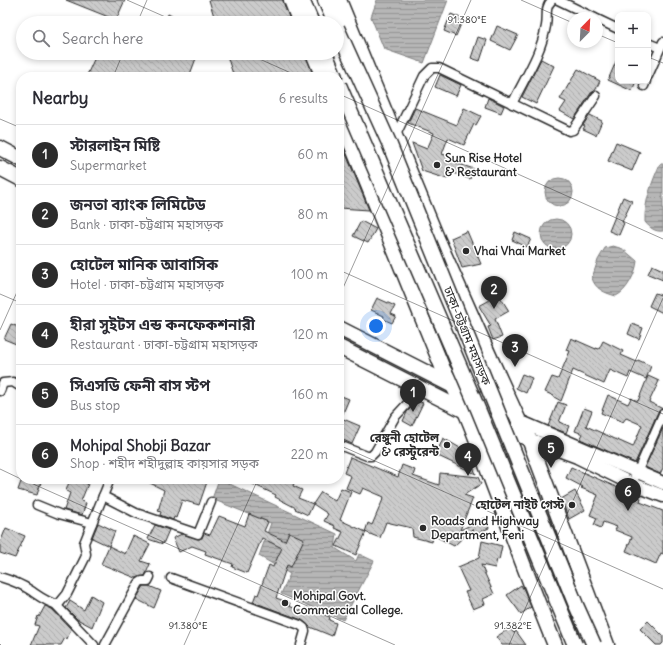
<!DOCTYPE html>
<html lang="en">
<head>
<meta charset="utf-8">
<style>
  body { margin:0; font-family:Delius,"Noto Sans Bengali",sans-serif; background:#f7f7f7; color:#2b2b33 }
  .controls { position:absolute; right:12px; top:12px; display:grid; overflow:hidden; border-radius:8px; box-shadow:0 2px 6px #0003 }
  .controls button { width:36px; height:36px; display:grid; place-items:center; padding:0; border:0; border-bottom:1px solid #e1e1e2; background:#fff; color:#2b2b33; font:20px sans-serif }
  .compass { position:absolute; left:567px; top:12px; width:36px; height:36px; border-radius:50%; background:#fff; box-shadow:0 2px 6px #0003; rotate:24deg }
  .you { position:absolute; left:376px; top:326px; width:14px; height:14px; margin:-10px; border:3px solid #fff; border-radius:50%; background:#1a73e8; box-shadow:0 0 0 6px #1a73e833 }
  .badge { display:grid; place-items:center; width:26px; height:26px; border-radius:50%; background:#2b2b2b; color:#fff; font-size:13px; font-weight:700 }
  .pin { position:absolute; translate:-50% -33px; filter:drop-shadow(0 1px 2px #0008) }
  .pin::after { content:''; position:absolute; top:21px; width:14px; height:12px; background:inherit; clip-path:polygon(0 0,100% 0,50% 100%) }
  .list { margin:0; padding:0; list-style:none }
  h2 { display:flex; justify-content:space-between; align-items:center; height:52px; margin:0; padding:0 16px; font-size:17px }
  h2 small { font-size:13px; font-weight:400; color:#7c7c81 }
  .list li { display:grid; grid-template-columns:26px 1fr auto; gap:12px; align-items:center; box-sizing:border-box; height:60px; padding:0 16px; border-top:1px solid #e1e1e2 }
  .list b { display:block; font-size:15px; white-space:nowrap }
  .list p { margin:0; font-size:13px; white-space:nowrap; color:#7c7c81 }
  .list em { font-size:13px; font-style:normal; color:#7c7c81 }
  .icon { flex:none; width:22px; height:22px; fill:none; stroke:currentColor; stroke-width:2; stroke-linecap:round; stroke-linejoin:round }
  .map { position:relative; flex:none; width:663px; height:645px; overflow:hidden }
  .search { position:absolute; background:#fff; box-shadow:0 2px 6px #0003; left:16px; top:16px; width:328px; height:44px; display:flex; align-items:center; gap:10px; box-sizing:border-box; padding:0 14px; border-radius:22px; color:#7c7c81; font-size:15px }
  .panel { position:absolute; background:#fff; box-shadow:0 2px 6px #0003; left:16px; top:72px; width:328px; height:412px; border-radius:16px }
  .map>svg:first-child { display:block }
</style>
</head>
<body>
<div class="map">
<svg width="663" height="645" viewBox="0 0 663 645">
  <defs>
    <pattern id="water-rules" width="6" height="5" patternUnits="userSpaceOnUse"><rect width="6" height="5" fill="#b6b6b6"/><path d="M0 2.5h6" fill="none" stroke="#949494"/></pattern>
    <pattern id="building-back-hatch" width="6" height="6" patternUnits="userSpaceOnUse"><rect width="6" height="6" fill="#cbcbcb"/><path d="M-1 5l2 2M0 0l6 6M5-1l2 2" fill="none" stroke="#aeaeae"/></pattern>
  </defs>
  <rect width="100%" height="100%" fill="#fff"/>
  <filter id="ink" filterUnits="userSpaceOnUse"><feTurbulence type="fractalNoise" baseFrequency=".025" numOctaves="2"/><feDisplacementMap in="SourceGraphic" scale="8" xChannelSelector="R" yChannelSelector="G"/><feConvolveMatrix kernelMatrix="1 2 1 2 8 2 1 2 1" color-interpolation-filters="sRGB"/></filter>
  <g filter="url(#ink)">
    <g fill="url(#water-rules)" stroke="#7e7e7e">
      <path d="M377,0H448L424,63L384,49L371,17Z"/>
      <path d="M660,164H663V231C655,232 650,228 645,222C644,202 652,182 660,164Z"/>
      <circle cx="559" cy="192" r="14"/>
      <circle cx="556" cy="234" r="15"/>
      <path d="M613,246L623,249L637,261C636,273 627,291 616,296C605,293 595,289 592,278L598,260L605,248Z"/>
      <path d="M219,479L337,534L335,548L356,561L359,554L374,561L343,620L281,594L290,574L259,556L271,523L212,499Z"/>
    </g>
    <g fill="url(#building-back-hatch)" stroke="#2b2b2b">
      <path d="M66,0H125L116,20Z"/>
      <path d="M209,0H283L291,23H216Z"/>
      <path d="M168,14L185,23H165Z"/>
      <path d="M451,14L463,19L456,36L444,31Z"/>
      <path d="M497,26L518,35L510,50L491,41Z"/>
      <path d="M478,37L487,40L480,61L471,58Z"/>
      <path d="M97,53H198L189,77H86Z"/>
      <path d="M226,53H305L314,77H234Z"/>
      <path d="M618,57V81H636L632,91L608,80Z"/>
      <path d="M541,59L554,66L536,104L522,97Z"/>
      <path d="M578,69L600,81L595,91L591,93L574,119L560,111L566,102L560,99Z"/>
      <path d="M440,75L461,85L456,96L435,87Z"/>
      <path d="M488,98L504,106L501,113L485,107Z"/>
      <path d="M415,108L457,125L464,108L481,116L476,125L474,124L464,145L448,138L442,154L458,159L456,163L474,169L470,179L451,172L447,179L422,171L412,143L427,149L434,133L408,123Z"/>
      <path d="M590,115L602,121L596,135L583,129L585,126L583,125Z"/>
      <path d="M339,137L369,210L339,208Z"/>
      <path d="M616,142L640,152L632,171L608,161Z"/>
      <path d="M623,197L632,201L622,222L624,223L619,235L609,231Z"/>
      <path d="M361,221L376,229L368,243L353,236Z"/>
      <path d="M467,231L481,264L462,268L451,238Z"/>
      <path d="M515,232L531,239L527,247L512,240Z"/>
      <path d="M652,265L663,270V280L648,274Z"/>
      <path d="M655,293L663,296V313L649,306Z"/>
      <path d="M499,295L509,311L495,319L502,337L493,340L488,327L491,326L479,306Z"/>
      <path d="M377,298L395,306L391,314L396,316L392,323L383,319L384,316L371,310Z"/>
      <path d="M11,324L21,328V346L4,339Z"/>
      <path d="M632,324L643,328L639,339L628,334Z"/>
      <path d="M571,338L596,349V348L599,349L603,341L623,351L621,355L637,362L638,360L651,366L646,379L630,372L628,378L610,370L604,384L573,370L561,401L554,397V396L545,392L552,377L558,379L570,351L566,350Z"/>
      <path d="M522,374L532,378L526,393L516,388Z"/>
      <path d="M648,376L659,381L649,402L663,409L658,412L635,463L580,439L583,434L575,431L584,408L592,411L586,426L633,447L642,425L626,418L623,422L601,413L608,395L628,404L631,398L638,401Z"/>
      <path d="M339,395L349,399L341,418L360,426L352,444L339,438Z"/>
      <path d="M417,401L423,403L412,426L403,421L407,412Z"/>
      <path d="M558,402L566,405L559,422L569,426L566,433L548,426Z"/>
      <path d="M663,428V468L660,474L645,467Z"/>
      <path d="M443,438L467,452L476,474L436,455Z"/>
      <path d="M350,457L398,477L402,465L415,470L413,476L439,485L440,473L478,477L481,484L464,495L473,498L460,530L485,518L489,528L474,535L472,529L454,546L433,535L432,542L413,537L412,528L386,522L380,538L365,532L368,523L372,525L384,497L363,488L360,494L346,488L351,476L344,473Z"/>
      <path d="M571,467L641,498L640,502L663,511V554L661,553L656,564L626,551L632,537L615,530L617,527L603,522L601,528L594,525L597,518L590,515L598,495L581,488L583,487L566,478Z"/>
      <path d="M22,479H42L37,495L18,490Z"/>
      <path d="M70,479H77L88,484L81,501L86,503L82,515L64,510L70,493L66,491Z"/>
      <path d="M142,479H185L191,481L192,479H208L199,505L182,500L176,518L174,517L173,520L160,515L161,512L158,511L164,490Z"/>
      <path d="M242,479H296L293,486L302,490L298,498L313,504L308,515L295,509L296,508L275,497L276,495Z"/>
      <path d="M341,488L351,492L340,520L366,532L356,555L336,546L343,532L334,528L335,526L324,521L328,514L313,504L321,492L335,501Z"/>
      <path d="M575,491L585,510L569,519L561,499Z"/>
      <path d="M249,514L268,522L264,531L285,541L289,532L304,539L291,567L287,565L276,598L290,603L289,606L304,612L305,608L330,617L329,620L336,623L332,636L310,627L307,624L302,620L253,602L256,594L258,595L269,565L273,567L282,548L262,538L247,573L232,567L233,564L205,554L206,551L192,546L179,552L173,538L182,534L199,539L202,538L204,533L210,535L219,516L245,526Z"/>
      <path d="M98,523L115,531L109,546L92,538Z"/>
      <path d="M155,525L169,530L163,544L148,539Z"/>
      <path d="M6,528L25,536L15,558L0,553V543Z"/>
      <path d="M133,536L150,544L141,561L150,564L145,576L136,578L101,564L109,546L125,554Z"/>
      <path d="M482,541L502,546L499,560L497,559L495,568L481,565L494,594L483,599L485,604L473,609L465,592L469,591L458,567L479,558Z"/>
      <path d="M521,585L524,590L531,607L521,614L507,595Z"/>
      <path d="M144,586H149L161,591L154,608L136,599Z"/>
      <path d="M91,595L102,602L92,627L77,619L66,608L70,601L84,610Z"/>
      <path d="M45,606L52,609L71,629L67,639L65,638L61,645H31L39,626L35,625L38,616L39,617Z"/>
      <path d="M648,621L663,636V643L661,645H656L640,629Z"/>
      <path d="M510,628L514,633L516,631L526,645H502L496,637Z"/>
    </g>
    <g fill="none" stroke-linecap="round" stroke-linejoin="round">
      <defs>
        <g id="minor">
          <path d="M558,0L595,18"/>
          <path d="M597,19L618,29"/>
          <path d="M648,43L660,48"/>
          <path d="M648,76L663,42"/>
          <path d="M644,86L646,81"/>
          <path d="M512,104C524,79 541,54 546,26C548,16 544,8 552,0"/>
          <path d="M395,137L424,76L432,68H439L569,131L573,130L596,96"/>
          <path d="M0,391L3,383L13,382L21,387"/>
          <path d="M339,445L367,456H371L375,452L395,417L421,389"/>
          <path d="M632,484L663,414"/>
          <path d="M103,496L136,513L198,534L211,502"/>
          <path d="M37,505L59,514L92,523"/>
          <path d="M0,577C10,580 21,584 30,590C39,596 46,602 58,605L67,594L85,558L86,554L84,543L110,479"/>
          <path d="M171,578L300,625L304,628L305,631L301,645"/>
          <path d="M55,604L94,645"/>
          <path d="M105,645L139,583L142,581H148L150,577"/>
        </g>
        <g id="secondary">
          <path d="M519,421L663,483"/>
          <path d="M529,439L577,457L632,484L663,496"/>
        </g>
        <g id="trunk">
          <path d="M291,0L300,23"/>
          <path d="M302,0L312,23"/>
          <path d="M325,0L335,23"/>
          <path d="M339,0L437,238L488,353L519,421L529,439L607,645"/>
          <path d="M313,53L323,77"/>
          <path d="M325,53L335,77"/>
          <path d="M339,114L443,369C467,407 480,450 496,492C515,543 534,594 555,645"/>
          <path d="M0,148L21,159"/>
          <path d="M0,168L21,179"/>
          <path d="M339,328L453,386L504,413"/>
          <path d="M339,347L467,412L529,439"/>
        </g>
      </defs>
      <use href="#minor" stroke="#2b2b2b" stroke-width="11"/>
      <use href="#secondary" stroke="#2b2b2b" stroke-width="15"/>
      <use href="#trunk" stroke="#2b2b2b" stroke-width="17"/>
      <use href="#minor" stroke="#fff" stroke-width="8"/>
      <use href="#secondary" stroke="#fff" stroke-width="12"/>
      <use href="#trunk" stroke="#fff" stroke-width="14"/>
      <defs>
        <g id="trunk-bridge">
          <path d="M337,28L389,143L576,605L594,645"/>
          <path d="M339,85L478,409L575,645"/>
        </g>
      </defs>
      <use href="#trunk-bridge" stroke="#2b2b2b" stroke-width="17" stroke-linecap="butt"/>
      <use href="#trunk-bridge" stroke="#fff" stroke-width="14"/>
    </g>
  </g>
  <path fill="none" stroke="#2b2b2b" stroke-width="1" stroke-opacity="0.45" d="M127,0L179,23M521,0L573,23M137,23L147,0M597,34L618,43M246,53L300,77M648,57L663,63M113,77L123,53M339,94L663,239M0,119L21,128M339,270L663,414M0,294L21,303M339,297L471,0M0,330L21,283M339,445L663,589M0,469L21,479M22,479L395,645M0,644L1,645M184,645L258,479M509,645L663,298"/>
  <g fill="#2b2b2b" stroke="#fff" stroke-width="1.5">
    <circle cx="437" cy="165" r="4"/>
    <circle cx="466" cy="251" r="4"/>
    <circle cx="447" cy="445" r="4"/>
    <circle cx="572" cy="505" r="4"/>
    <circle cx="423" cy="528" r="4"/>
    <circle cx="285" cy="603" r="4"/>
  </g>
  <g text-anchor="middle" stroke-width="3" stroke-linejoin="round" paint-order="stroke">
    <g font-size="12" font-weight="bold" fill="#2b2b2b" stroke="#fff" text-anchor="start">
      <text x="445" y="162">Sun Rise Hotel<tspan x="445" dy="14">&amp; Restaurant</tspan></text>
      <text x="474" y="255">Vhai Vhai Market</text>
      <text x="439" y="442" text-anchor="end">রেঙ্গুনী হোটেল<tspan x="439" dy="14">&amp; রেস্টুরেন্ট</tspan></text>
      <text x="564" y="509" text-anchor="end">হোটেল নাইট গেস্ট</text>
      <text x="431" y="525">Roads and Highway<tspan x="431" dy="14">Department, Feni</tspan></text>
      <text x="293" y="600">Mohipal Govt.<tspan x="293" dy="14">Commercial College.</tspan></text>
    </g>
    <g font-size="12" fill="#2b2b2b" stroke="#fff">
      <text transform="translate(467 336) rotate(68)" y="4">ঢাকা-চট্টগ্রাম মহাসড়ক</text>
    </g>
  </g>
  <g font-size="10" text-anchor="middle" fill="#2b2b2b" stroke="#fff" stroke-width="3" stroke-linejoin="round" paint-order="stroke">
    <text x="467" y="23">91.380°E</text>
    <text x="188" y="629">91.380°E</text>
    <text x="513" y="629">91.382°E</text>
  </g>
</svg>
<div class="controls">
<button>+</button>
<button>−</button>
</div>
<svg class="compass" viewBox="-18 -18 36 36"><path d="M0-13l5 13h-10z" fill="#e53935"/><path d="M0 13l5-13h-10z" fill="#7c7c81"/></svg>
<div class="you"></div>
<div class="pin badge" style="left:413px;top:412px">1</div>
<div class="pin badge" style="left:494px;top:309px">2</div>
<div class="pin badge" style="left:515px;top:367px">3</div>
<div class="pin badge" style="left:468px;top:476px">4</div>
<div class="pin badge" style="left:551px;top:468px">5</div>
<div class="pin badge" style="left:628px;top:511px">6</div>
<div class="search"><svg class="icon" aria-label="search" viewBox="0 0 24 24"><circle cx="10" cy="10" r="6"/><path d="M15 15l6 6"/></svg>Search here</div>
<section class="panel">
<h2>Nearby<small>6 results</small></h2>
<ul class="list">
<li><span class="badge">1</span><div><b>স্টারলাইন মিষ্টি</b><p>Supermarket</p></div><em>60 m</em></li>
<li><span class="badge">2</span><div><b>জনতা ব্যাংক লিমিটেড</b><p>Bank · ঢাকা-চট্টগ্রাম মহাসড়ক</p></div><em>80 m</em></li>
<li><span class="badge">3</span><div><b>হোটেল মানিক আবাসিক</b><p>Hotel · ঢাকা-চট্টগ্রাম মহাসড়ক</p></div><em>100 m</em></li>
<li><span class="badge">4</span><div><b>হীরা সুইটস এন্ড কনফেকশনারী</b><p>Restaurant · ঢাকা-চট্টগ্রাম মহাসড়ক</p></div><em>120 m</em></li>
<li><span class="badge">5</span><div><b>সিএসডি ফেনী বাস স্টপ</b><p>Bus stop</p></div><em>160 m</em></li>
<li><span class="badge">6</span><div><b>Mohipal Shobji Bazar</b><p>Shop · শহীদ শহীদুল্লাহ কায়সার সড়ক</p></div><em>220 m</em></li>
</ul>
</section>
</div>
</body>
</html>
